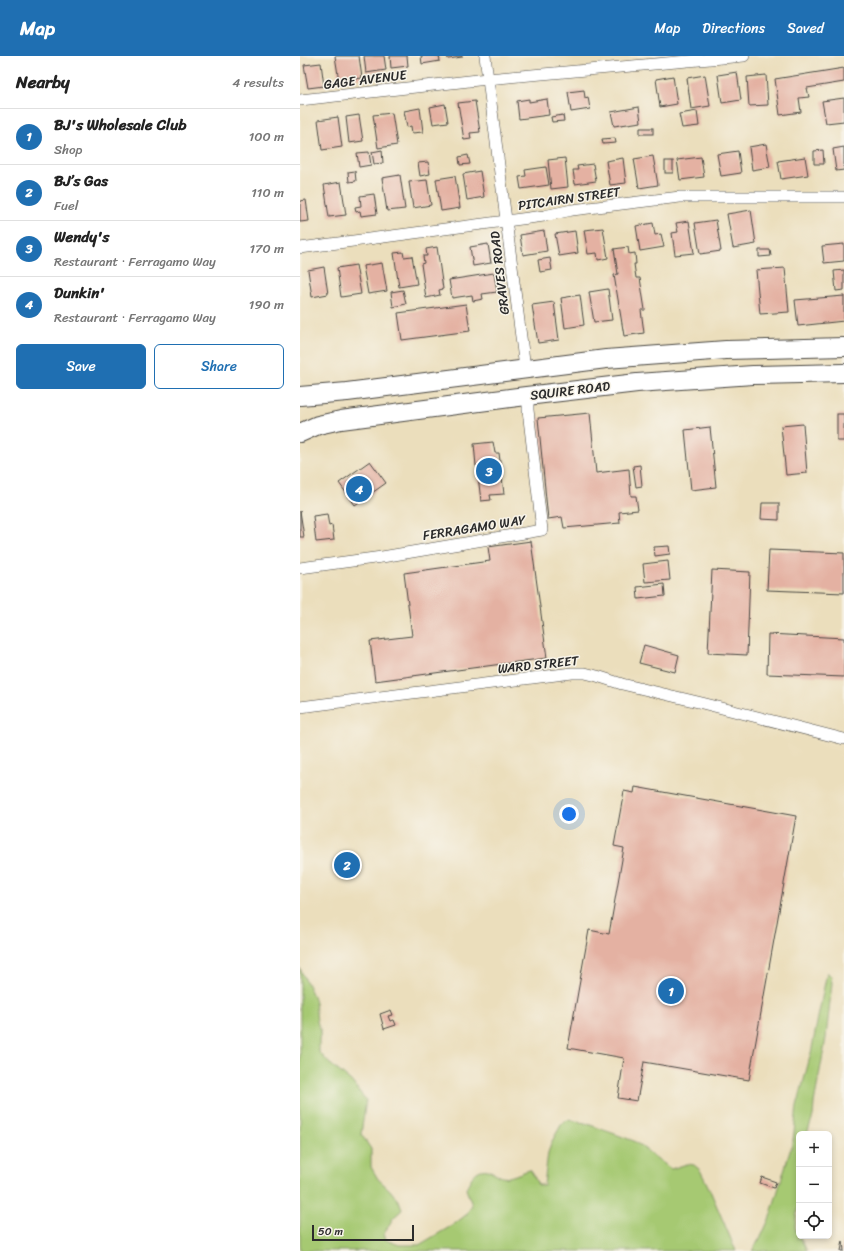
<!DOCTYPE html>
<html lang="en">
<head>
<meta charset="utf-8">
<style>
  body { margin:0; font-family:Sriracha,sans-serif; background:#f2f2f2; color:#222 }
  .controls { position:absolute; right:12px; bottom:12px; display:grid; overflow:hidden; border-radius:6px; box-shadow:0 2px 6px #0003 }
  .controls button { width:36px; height:36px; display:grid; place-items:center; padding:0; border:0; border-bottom:1px solid #e0e0e0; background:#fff; color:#222; font:20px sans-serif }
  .scale { position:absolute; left:12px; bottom:10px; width:102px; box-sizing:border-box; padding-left:4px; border:2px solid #2b2b2b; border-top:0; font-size:11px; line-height:14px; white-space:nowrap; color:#2b2b2b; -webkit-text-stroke:3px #f7f3e8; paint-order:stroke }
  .you { position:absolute; left:269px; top:758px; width:14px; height:14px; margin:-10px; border:3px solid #fff; border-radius:50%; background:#1a73e8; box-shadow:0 0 0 6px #1a73e833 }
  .badge { display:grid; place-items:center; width:26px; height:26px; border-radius:50%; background:#1f6fb2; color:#fff; font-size:13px; font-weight:700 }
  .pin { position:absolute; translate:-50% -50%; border:2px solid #fff; box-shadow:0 1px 4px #0006 }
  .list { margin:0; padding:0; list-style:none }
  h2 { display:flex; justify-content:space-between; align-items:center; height:52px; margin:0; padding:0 16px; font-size:17px }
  h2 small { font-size:13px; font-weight:400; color:#767676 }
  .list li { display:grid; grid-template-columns:26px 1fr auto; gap:12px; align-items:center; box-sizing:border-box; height:56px; padding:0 16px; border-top:1px solid #e0e0e0 }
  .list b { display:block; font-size:15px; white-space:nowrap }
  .list p { margin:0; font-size:13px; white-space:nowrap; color:#767676 }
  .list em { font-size:13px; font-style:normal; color:#767676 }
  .actions { display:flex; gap:8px; padding:12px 16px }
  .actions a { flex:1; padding:9px 0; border:1px solid #1f6fb2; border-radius:6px; text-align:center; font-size:14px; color:#1f6fb2 }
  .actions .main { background:#1f6fb2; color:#fff }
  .icon { flex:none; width:22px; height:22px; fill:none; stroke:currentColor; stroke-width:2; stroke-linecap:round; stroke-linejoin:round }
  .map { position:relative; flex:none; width:544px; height:1195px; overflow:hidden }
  header { display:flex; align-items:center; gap:24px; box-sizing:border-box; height:56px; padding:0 20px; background:#1f6fb2; color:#fff }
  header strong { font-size:19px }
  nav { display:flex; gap:22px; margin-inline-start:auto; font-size:14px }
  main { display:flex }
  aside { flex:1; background:#fff }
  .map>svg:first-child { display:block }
</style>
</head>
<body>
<header>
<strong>Map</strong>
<nav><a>Map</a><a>Directions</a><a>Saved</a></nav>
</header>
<main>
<aside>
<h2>Nearby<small>4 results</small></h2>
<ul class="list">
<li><span class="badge">1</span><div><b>BJ's Wholesale Club</b><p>Shop</p></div><em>100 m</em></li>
<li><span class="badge">2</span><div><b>BJ’s Gas</b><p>Fuel</p></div><em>110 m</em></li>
<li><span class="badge">3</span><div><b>Wendy's</b><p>Restaurant · Ferragamo Way</p></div><em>170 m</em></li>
<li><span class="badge">4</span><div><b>Dunkin'</b><p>Restaurant · Ferragamo Way</p></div><em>190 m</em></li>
</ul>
<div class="actions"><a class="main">Save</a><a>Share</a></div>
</aside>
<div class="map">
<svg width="544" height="1195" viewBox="0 0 544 1195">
  <rect width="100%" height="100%" fill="#f7f3e8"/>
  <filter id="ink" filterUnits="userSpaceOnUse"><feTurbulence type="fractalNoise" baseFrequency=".025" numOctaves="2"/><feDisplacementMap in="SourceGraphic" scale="8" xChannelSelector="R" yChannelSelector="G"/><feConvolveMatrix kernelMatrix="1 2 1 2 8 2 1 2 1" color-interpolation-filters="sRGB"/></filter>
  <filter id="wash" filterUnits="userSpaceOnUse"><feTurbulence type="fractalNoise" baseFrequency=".012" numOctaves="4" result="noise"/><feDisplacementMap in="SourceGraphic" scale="16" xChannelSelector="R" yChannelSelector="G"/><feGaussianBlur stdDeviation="0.9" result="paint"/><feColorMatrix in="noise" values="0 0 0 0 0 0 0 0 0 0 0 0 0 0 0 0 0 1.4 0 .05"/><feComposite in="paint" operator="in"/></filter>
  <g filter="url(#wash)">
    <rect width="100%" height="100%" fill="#ebdebc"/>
    <g fill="#a6c972" stroke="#687a4e">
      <path d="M0,912C5,924 12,935 15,947C17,958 15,965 21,975L19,983V996L29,1007L51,1025L66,1044L61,1078L71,1093V1111L78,1123L90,1134L100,1147L102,1154L93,1162L84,1178L86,1184L99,1189H119L153,1169L166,1159L172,1149L166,1133C170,1123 177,1109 191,1115C194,1116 198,1120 202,1121C210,1123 221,1116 230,1114L233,1118L238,1129H244L248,1097L251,1087L261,1069L265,1065L269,1064L285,1067L334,1085L371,1113L387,1108L394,1109L400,1114L409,1132L436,1195H1L0,1189Z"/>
      <path d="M527,916L531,920L532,927L526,982L514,1047L513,1060L507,1078H499V1143L495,1170L498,1183L500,1181L507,1195H452L462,1179L470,1161L493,1085L497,1050L511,997Z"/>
    </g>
    <g id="blocks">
      <g fill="#e4b1a2">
        <path d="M35,0H59L62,22L39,25Z"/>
        <path d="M64,0H84L86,14L66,17Z"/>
        <path d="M90,0H107L108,10L91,12Z"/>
        <path d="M121,0H139L140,5L122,8Z"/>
        <path d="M147,0H162V1L148,3Z"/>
        <path d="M21,7L24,30L8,32L4,9Z"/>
        <path d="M544,12V26L507,32L509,41L499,42L501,56L480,59L475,23Z"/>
        <path d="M437,16L441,44L422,47L418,19Z"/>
        <path d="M405,19L410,50L391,53L387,22Z"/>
        <path d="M466,19L468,49L449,50L447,21Z"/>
        <path d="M373,20L377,48L360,51L356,23Z"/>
        <path d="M284,34L285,42L288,41L290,53L271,56L268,36Z"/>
        <path d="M544,42V65L526,67L522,45Z"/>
        <path d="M229,43V46L247,43L249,59L219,63L217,45Z"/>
        <path d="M175,45L180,76L170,77L171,83L164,84L158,47Z"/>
        <path d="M145,48L148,66L133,68L130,51Z"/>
        <path d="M339,51L341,66L314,70L311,56Z"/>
        <path d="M120,52L123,76L112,77L111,70L107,71L104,55Z"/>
        <path d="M397,55L399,70L382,72L379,58Z"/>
        <path d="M92,57L97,89L78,92L73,59Z"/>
        <path d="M59,59L63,85L49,87L46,61Z"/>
        <path d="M263,59L264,65L252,66L251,61Z"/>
        <path d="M38,61L42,91L22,94L18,64Z"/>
        <rect x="340" y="72" width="13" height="6"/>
        <path d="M315,82L316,87L303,88L302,83Z"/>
        <path d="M466,88L470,111L452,114L449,91Z"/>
        <path d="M544,91V114L536,115L533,93Z"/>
        <path d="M82,94L83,107L74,108L72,96Z"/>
        <path d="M523,94L524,108H514V95Z"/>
        <path d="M438,95L441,117L421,120L417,98Z"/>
        <path d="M69,96L71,109L59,111L57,97Z"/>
        <path d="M168,99L170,108L160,109L159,101Z"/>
        <path d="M353,100L358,129L339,132L334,103Z"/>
        <path d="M401,101L404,121L380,124L377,104Z"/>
        <path d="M505,101L508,119L481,123L478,105Z"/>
        <path d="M265,102L268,131L251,133L248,104Z"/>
        <path d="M323,102L326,127L310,129L306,105Z"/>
        <rect x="365" y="105" width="8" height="12"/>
        <path d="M128,106L130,118L120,120L118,107Z"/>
        <path d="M293,108L296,125L275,128L273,114H278L277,110Z"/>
        <path d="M246,111L249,129L221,133L219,121L226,120L225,114Z"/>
        <path d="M55,115L56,125L49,126L48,116Z"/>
        <path d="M180,115L184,141L167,144L163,118Z"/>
        <path d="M100,119L105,153L87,155L82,122Z"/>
        <path d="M155,120L160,152L141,155L136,123Z"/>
        <path d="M127,124L131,149L113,152L109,126Z"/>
        <path d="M41,126L46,159L29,161L24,129Z"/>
        <path d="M74,138L77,158L61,160L60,155L56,156L55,151L61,150L60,140Z"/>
        <path d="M6,144L9,165L0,166V145Z"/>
        <path d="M451,154L456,188L433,192L427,158Z"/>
        <path d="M416,164L421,195L400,198L395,167Z"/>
        <path d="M389,165L394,197L375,199L372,177L378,176L376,167Z"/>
        <path d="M353,167L355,179L361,178L364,191L340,195L336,170Z"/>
        <path d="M303,172L308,202L298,204L297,197L288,198L284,174Z"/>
        <path d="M244,175L247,195L223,199L220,179Z"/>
        <path d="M275,175L278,197L259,200L255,178Z"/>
        <path d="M188,188L191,207L173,210L170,191Z"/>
        <path d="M544,188V205L524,207L522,190Z"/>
        <path d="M137,191L143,233L139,234L140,239L126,242L121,208L124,207L123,200H127L126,193Z"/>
        <path d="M328,191L329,198L335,197L336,208H334L336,222H340L345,254H341L344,277L324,280L314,219L318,218L314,193Z"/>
        <path d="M459,194H470L471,200L459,201Z"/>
        <path d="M103,196L104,201L112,200L117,228L99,231L94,197Z"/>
        <path d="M250,202L252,214L240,216L238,204Z"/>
        <path d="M82,207L87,235L68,238L63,210Z"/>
        <path d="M56,209L61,238L41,241L37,212Z"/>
        <path d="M24,211L28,238L12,241L8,214Z"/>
        <path d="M485,212L489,256L460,258L456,214Z"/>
        <path d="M544,214V234L536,235L534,215Z"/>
        <path d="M194,217L197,236L182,238L183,243L173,245L172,239L152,242L149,224Z"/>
        <path d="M308,233L312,264L294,266L289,236Z"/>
        <path d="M103,234L106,248L93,251L91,236Z"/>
        <path d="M280,239L284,269L265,272L261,242Z"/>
        <path d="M544,240V265L498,270L495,244Z"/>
        <path d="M254,246L259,284L238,287L232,249Z"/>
        <path d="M166,248L170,275L102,284L98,257Z"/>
        <path d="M290,357L296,417L329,413L331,440H336L338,454L319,456L320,467L264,472L262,461L248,463L238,362Z"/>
        <rect x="537" y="358" width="7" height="27"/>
        <path d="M503,368L507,417L486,419L481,370Z"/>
        <path d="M410,371L416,431L391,434L385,374Z"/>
        <path d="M193,386L195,397H199L204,438L190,439L191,444L181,445L178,420H181L180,410H176L174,388Z"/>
        <path d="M70,405L86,427L55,449L39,427Z"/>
        <path d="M340,409L342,430L336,431L333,410Z"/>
        <path d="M462,447H479V464L461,463Z"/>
        <path d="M0,455L4,481H0Z"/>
        <path d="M27,458L29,470L32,469L34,484L16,486L13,460Z"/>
        <path d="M231,485L247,602L75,625L70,585L112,580L104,517L190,505L188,491Z"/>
        <path d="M369,490L370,498L355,500L354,491Z"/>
        <path d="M469,494L544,497V537L467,534Z"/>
        <path d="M368,505L370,524L345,526L343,508Z"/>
        <path d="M412,514L450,516L447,599L408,597Z"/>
        <path d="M364,528L365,540L338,543L337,531Z"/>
        <path d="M468,578L544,582V621L467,618Z"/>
        <path d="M344,589L379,599L375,616L339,607Z"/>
        <path d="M335,731L496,760L449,1024L344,1006L337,1045L318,1042L324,1002L268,992L289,874L309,878L324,792L314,790L324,735L334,737Z"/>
        <path d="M91,954L93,959L88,960L90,965L94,964L96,969L84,973L80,958Z"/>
        <path d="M462,1121L476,1126L474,1132L460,1127Z"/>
        <path d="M543,1185L544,1195H541Z"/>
      </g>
    </g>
  </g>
  <g filter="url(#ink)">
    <use href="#blocks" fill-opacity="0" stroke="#484641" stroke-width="1"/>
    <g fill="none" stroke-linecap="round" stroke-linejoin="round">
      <defs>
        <g id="minor">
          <path d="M185,0L225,312"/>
          <path d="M0,44L187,23L444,0"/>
          <path d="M0,192L244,160L272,154L380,141H544"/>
          <path d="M0,512L82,501L242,474L228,354V339"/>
          <path d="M0,651L272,617H285L297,620L322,628L402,647L544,683"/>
        </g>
        <g id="trunk">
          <path d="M0,340L47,336L306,303L426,294L544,291"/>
          <path d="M0,377L18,369L41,364L218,341L337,327L453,319L544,317"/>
        </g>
      </defs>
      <use href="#minor" stroke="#484641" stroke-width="12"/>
      <use href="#trunk" stroke="#484641" stroke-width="20"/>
      <use href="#minor" stroke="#fff" stroke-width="11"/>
      <use href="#trunk" stroke="#fff" stroke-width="18"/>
    </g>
  </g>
  <g text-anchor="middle" stroke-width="3" stroke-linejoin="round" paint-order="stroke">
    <g font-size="13" fill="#2b2b2b" stroke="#f7f3e8">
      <text transform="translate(65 23) rotate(-7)" y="5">GAGE AVENUE</text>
      <text transform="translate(269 142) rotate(-8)" y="5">PITCAIRN STREET</text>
      <text transform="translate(199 217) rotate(-97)" y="5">GRAVES ROAD</text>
      <text transform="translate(270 334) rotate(-7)" y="5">SQUIRE ROAD</text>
      <text transform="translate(174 471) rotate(-9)" y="5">FERRAGAMO WAY</text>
      <text transform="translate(238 608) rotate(-6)" y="5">WARD STREET</text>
    </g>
  </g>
</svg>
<div class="controls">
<button>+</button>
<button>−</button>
<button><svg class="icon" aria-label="locate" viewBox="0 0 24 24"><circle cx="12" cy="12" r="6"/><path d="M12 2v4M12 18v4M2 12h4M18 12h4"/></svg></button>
</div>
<div class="scale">50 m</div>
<div class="you"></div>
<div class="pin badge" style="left:371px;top:935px">1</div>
<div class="pin badge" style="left:47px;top:809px">2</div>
<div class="pin badge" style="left:189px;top:415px">3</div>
<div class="pin badge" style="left:59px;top:433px">4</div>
</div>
</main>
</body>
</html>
